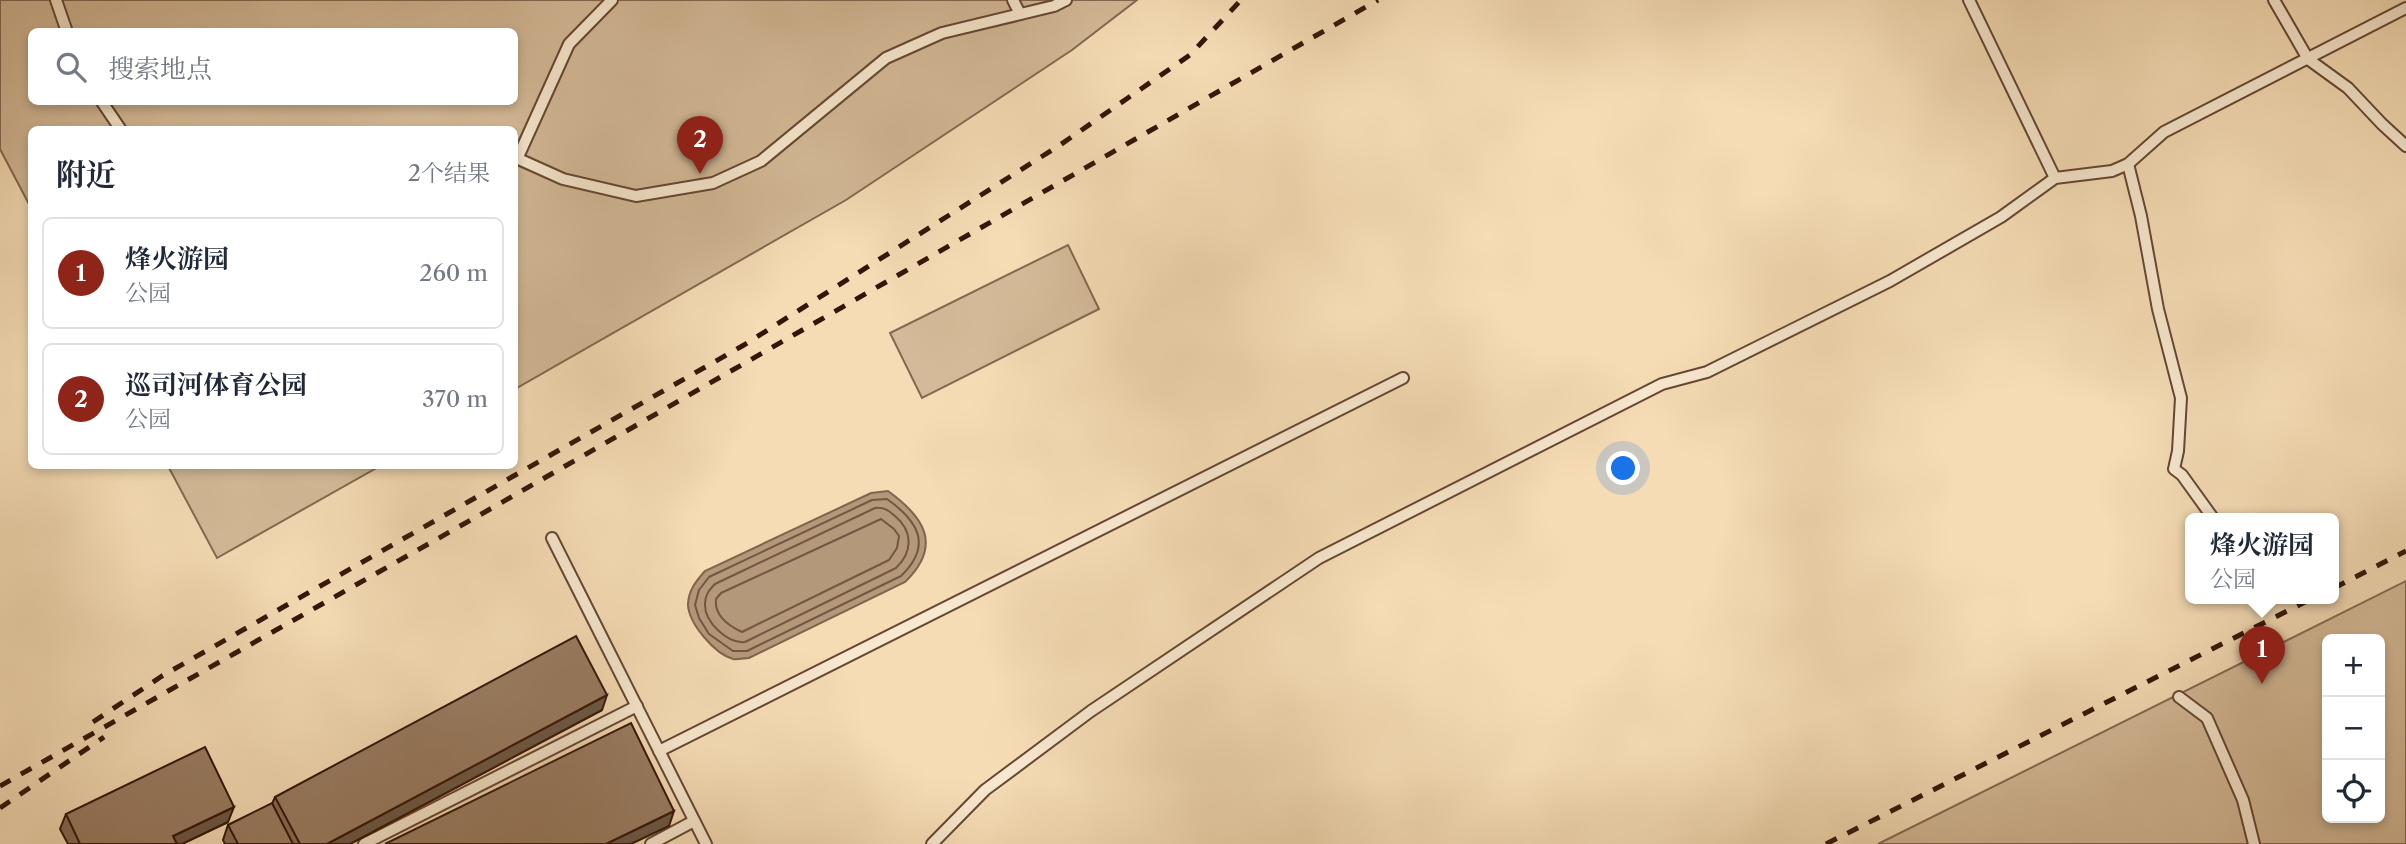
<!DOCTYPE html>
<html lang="zh">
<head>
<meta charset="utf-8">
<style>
  body { margin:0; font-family:"Libre Caslon Text","Noto Serif SC",serif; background:#f6f6f7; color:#1f2937 }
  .controls { position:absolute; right:21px; bottom:21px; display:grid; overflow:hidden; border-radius:10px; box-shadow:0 4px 10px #0003 }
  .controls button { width:63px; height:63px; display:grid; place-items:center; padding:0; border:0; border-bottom:2px solid #e0e1e3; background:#fff; color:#1f2937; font:35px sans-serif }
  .you { position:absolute; left:1624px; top:469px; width:24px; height:24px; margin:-18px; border:5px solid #fff; border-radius:50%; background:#1a73e8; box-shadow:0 0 0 10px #1a73e833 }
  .badge { display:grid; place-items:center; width:46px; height:46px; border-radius:50%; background:#8f2418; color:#fff; font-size:23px; font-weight:700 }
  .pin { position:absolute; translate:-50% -58px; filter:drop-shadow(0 2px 4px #0008) }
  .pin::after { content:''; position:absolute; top:37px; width:24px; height:21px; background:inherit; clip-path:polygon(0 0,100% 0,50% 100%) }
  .popup { position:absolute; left:2185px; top:513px; width:154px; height:91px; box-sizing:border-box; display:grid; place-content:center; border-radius:10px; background:#fff; filter:drop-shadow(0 2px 5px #0005); font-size:23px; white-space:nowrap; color:#747a83 }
  .popup b { font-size:26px; color:#1f2937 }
  .popup::after { content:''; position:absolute; left:50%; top:100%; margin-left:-14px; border:14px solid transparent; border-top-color:#fff }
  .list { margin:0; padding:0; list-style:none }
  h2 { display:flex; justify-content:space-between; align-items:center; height:91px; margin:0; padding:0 28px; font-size:30px }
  h2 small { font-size:23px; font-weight:400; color:#747a83 }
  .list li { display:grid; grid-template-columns:46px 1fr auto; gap:21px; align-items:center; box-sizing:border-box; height:112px; margin:0 14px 14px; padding:0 14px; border:2px solid #e0e1e3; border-radius:10px }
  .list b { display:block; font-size:26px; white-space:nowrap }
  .list p { margin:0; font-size:23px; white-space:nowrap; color:#747a83 }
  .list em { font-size:23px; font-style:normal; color:#747a83 }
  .icon { flex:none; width:38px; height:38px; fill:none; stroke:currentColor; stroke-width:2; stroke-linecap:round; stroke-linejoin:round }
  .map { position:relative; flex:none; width:2406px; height:844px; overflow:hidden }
  .search { position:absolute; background:#fff; box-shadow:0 4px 10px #0003; left:28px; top:28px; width:490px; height:77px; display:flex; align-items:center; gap:18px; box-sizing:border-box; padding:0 24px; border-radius:10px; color:#747a83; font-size:26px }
  .panel { position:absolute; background:#fff; box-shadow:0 4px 10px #0003; left:28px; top:126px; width:490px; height:343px; border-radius:10px }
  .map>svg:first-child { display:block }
</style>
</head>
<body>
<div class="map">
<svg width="2406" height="844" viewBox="0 0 2406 844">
  <rect width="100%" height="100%" fill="#f5dcb5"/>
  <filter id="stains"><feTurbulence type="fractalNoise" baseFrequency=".00286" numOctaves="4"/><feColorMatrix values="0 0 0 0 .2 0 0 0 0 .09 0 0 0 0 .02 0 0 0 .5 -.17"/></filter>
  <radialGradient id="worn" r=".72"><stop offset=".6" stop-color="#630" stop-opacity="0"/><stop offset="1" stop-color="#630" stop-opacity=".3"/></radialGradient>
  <g fill="#d4ba98" stroke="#846850" stroke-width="2" fill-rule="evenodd">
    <path d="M0,0H1137L1072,50L846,200L515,389L514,130H32L31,208L0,149ZM32,32H514V102H32Z"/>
    <path d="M1068,245L1099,309L922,398L890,333Z"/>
    <path d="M168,466H380L217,558Z"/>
    <path d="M2406,581V844H1878ZM2327,639H2380V818H2327Z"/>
  </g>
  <path fill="#b4987a" stroke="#81644c" stroke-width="2" d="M888,491C924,517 943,545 905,582L749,658C745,658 737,660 733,659C715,654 689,624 688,605C688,591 696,581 705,571L871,493Z"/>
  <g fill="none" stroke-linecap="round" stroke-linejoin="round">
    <g stroke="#745641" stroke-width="2">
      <path d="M887,499C918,521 933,545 901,576L747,651H733L709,634L699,618L695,605L699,590L709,577L872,500Z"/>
      <path d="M875,508C884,507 888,510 895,516C913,531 913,552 896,568L745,642C728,644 704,622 705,604C705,595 709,590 715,584Z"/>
      <path d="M881,519L894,529L899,536L897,548L889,560L742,632C729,626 714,616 716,599L721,593Z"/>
    </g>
    <defs>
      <g id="lane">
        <path d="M56,0L67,32"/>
        <path d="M1013,0L1020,14"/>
        <path d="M1969,0L2055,178"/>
        <path d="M2274,0L2308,59L2348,88L2382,124L2406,146"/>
        <path d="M102,102L121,130"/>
        <path d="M514,157L563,179L636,196L713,183L761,161L886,58L942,33L1054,6L1066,0"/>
        <path d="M518,157L569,44L612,0"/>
        <path d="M2128,164L2141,216L2158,309L2181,398L2178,451L2174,469L2182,475L2213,518"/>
        <path d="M552,538L706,844"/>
        <path d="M2179,697L2207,718L2243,800L2254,844"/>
        <path d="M659,751L1403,378"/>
        <path d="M364,844L637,706"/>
        <path d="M651,844L694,821"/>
        <path d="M932,844L985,790L1091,711L1319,558L1662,384L1707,372L1890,281L2001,217L2055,178L2112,171L2128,164L2164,132L2406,8"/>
      </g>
    </defs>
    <use href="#lane" stroke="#654733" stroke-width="14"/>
    <use href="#lane" stroke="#f8e8cf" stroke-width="10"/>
    <g stroke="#351508" stroke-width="5" stroke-dasharray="12 12" stroke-linecap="butt">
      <path d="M2334,588L2406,551"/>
      <path d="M93,722L162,676L744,345L1060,145L1190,55L1241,0"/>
      <path d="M0,786L492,508L1378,0"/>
      <path d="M0,808L104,737"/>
      <path d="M1826,844L2313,598"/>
    </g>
  </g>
  <g fill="#846b54" stroke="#351508" stroke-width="2">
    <path d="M602,710L350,844H225L223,840L228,825L272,804L275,797Z"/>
    <path d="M66,814L228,822L182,844H68L60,829Z"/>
  </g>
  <g fill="#6b5745" stroke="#351508" stroke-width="2">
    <path d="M607,695L602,710L350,844H327Z"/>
    <path d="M234,807L228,822L182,844H170L173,836Z"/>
    <path d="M674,811L669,826L631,844H606Z"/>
  </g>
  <g fill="#997c62" stroke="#351508" stroke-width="2">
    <path d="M576,636L607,695L327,844H300L275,797Z"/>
    <path d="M631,723L674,811L606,844H385Z"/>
    <path d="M205,747L234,807L173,836L177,844H80L66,814Z"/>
    <path d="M272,803L293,844H238L228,825Z"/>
  </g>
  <rect width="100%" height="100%" filter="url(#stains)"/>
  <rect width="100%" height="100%" fill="url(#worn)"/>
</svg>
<div class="controls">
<button>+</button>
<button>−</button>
<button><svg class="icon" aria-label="locate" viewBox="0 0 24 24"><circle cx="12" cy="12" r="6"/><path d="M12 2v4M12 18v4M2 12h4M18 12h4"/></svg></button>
</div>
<div class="you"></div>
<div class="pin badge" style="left:2262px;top:684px">1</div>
<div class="popup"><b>烽火游园</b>公园</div>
<div class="pin badge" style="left:700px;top:174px">2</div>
<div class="search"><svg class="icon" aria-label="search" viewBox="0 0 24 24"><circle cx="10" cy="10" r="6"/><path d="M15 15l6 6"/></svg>搜索地点</div>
<section class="panel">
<h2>附近<small>2个结果</small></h2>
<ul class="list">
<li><span class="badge">1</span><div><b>烽火游园</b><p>公园</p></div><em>260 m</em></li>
<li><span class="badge">2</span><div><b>巡司河体育公园</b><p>公园</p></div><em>370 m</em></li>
</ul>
</section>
</div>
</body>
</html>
